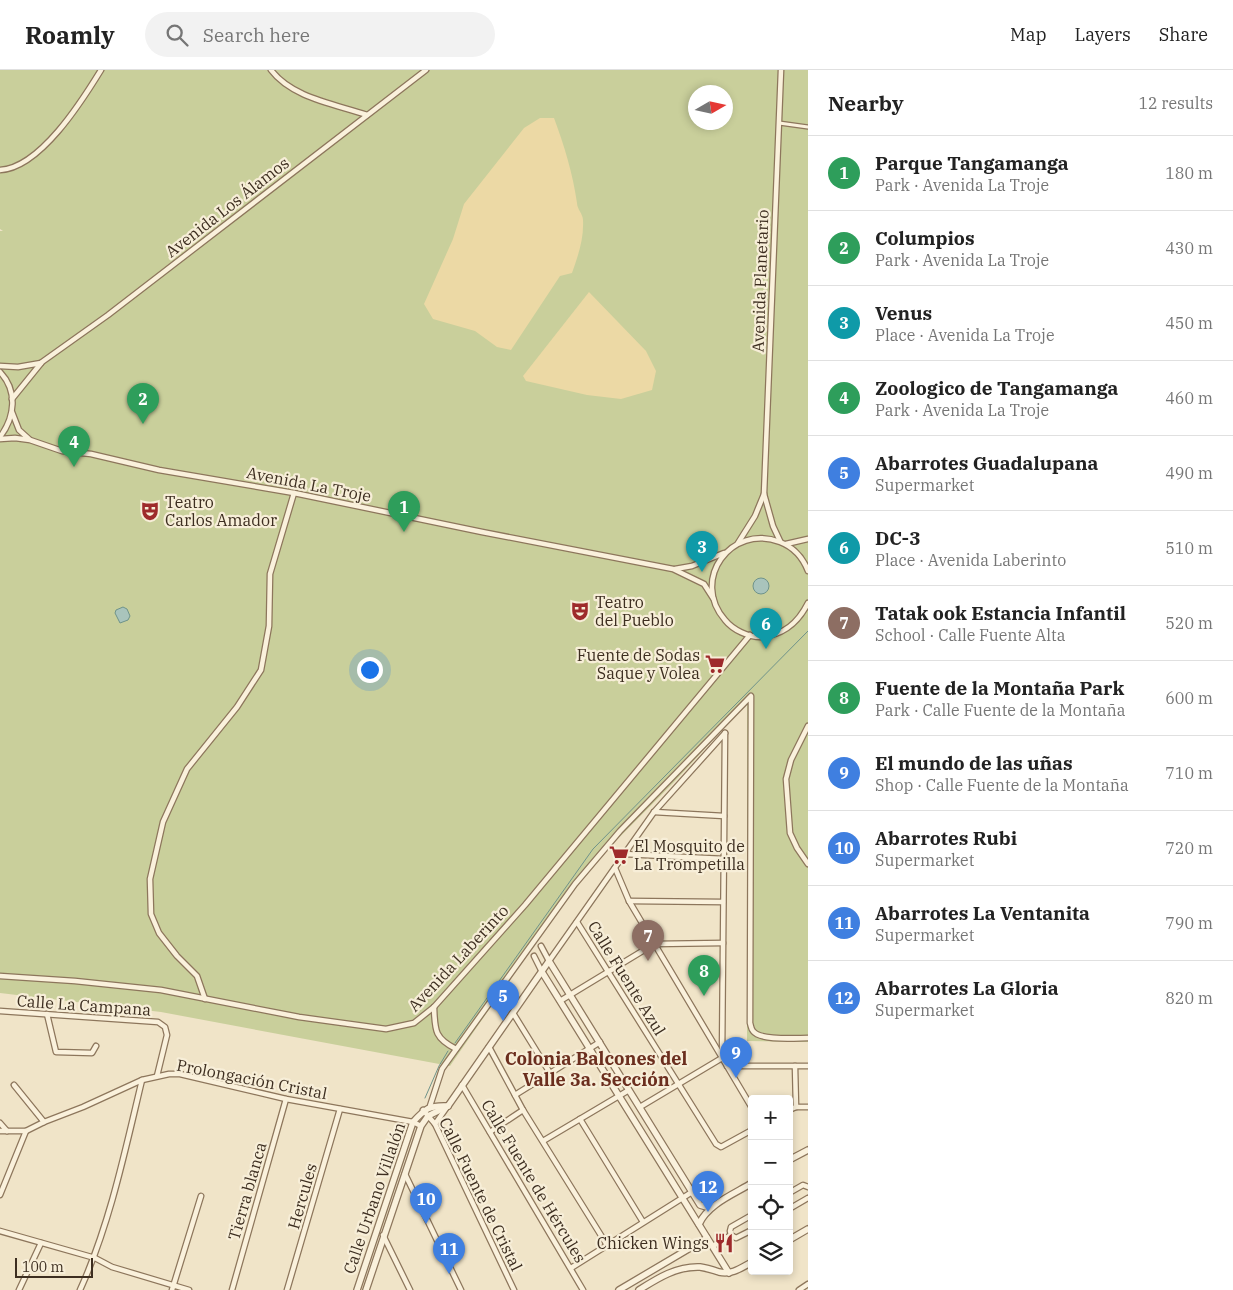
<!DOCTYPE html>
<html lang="en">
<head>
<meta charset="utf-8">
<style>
  body { margin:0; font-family:"IBM Plex Serif",serif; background:#f2f2f2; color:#222 }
  .controls { position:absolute; right:15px; bottom:15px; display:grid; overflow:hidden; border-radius:5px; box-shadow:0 2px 8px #0003 }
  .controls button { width:45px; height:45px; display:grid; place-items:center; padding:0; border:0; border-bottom:1px solid #e0e0e0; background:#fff; color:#222; font:25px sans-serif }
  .compass { position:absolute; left:688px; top:15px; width:45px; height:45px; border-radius:50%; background:#fff; box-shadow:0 2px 8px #0003; rotate:81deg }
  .scale { position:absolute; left:15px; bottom:12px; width:78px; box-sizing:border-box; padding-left:5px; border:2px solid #3d2e20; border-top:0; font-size:14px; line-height:18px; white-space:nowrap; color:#3d2e20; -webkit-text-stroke:4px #f7eed8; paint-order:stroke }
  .you { position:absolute; left:369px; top:599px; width:18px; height:18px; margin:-12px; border:4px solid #fff; border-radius:50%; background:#1a73e8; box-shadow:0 0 0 8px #1a73e833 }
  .badge { display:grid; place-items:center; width:32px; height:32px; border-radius:50%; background:#9e2a2b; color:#fff; font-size:16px; font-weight:700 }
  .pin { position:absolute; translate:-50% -41px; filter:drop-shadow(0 1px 2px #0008) }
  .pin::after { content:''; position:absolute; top:26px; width:18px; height:15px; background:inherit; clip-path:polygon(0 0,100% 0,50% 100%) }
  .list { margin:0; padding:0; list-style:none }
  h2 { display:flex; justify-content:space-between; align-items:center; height:65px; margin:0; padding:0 20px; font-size:21px }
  h2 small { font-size:16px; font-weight:400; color:#767676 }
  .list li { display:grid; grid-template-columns:32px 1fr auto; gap:15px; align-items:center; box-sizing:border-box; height:75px; padding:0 20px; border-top:1px solid #e0e0e0 }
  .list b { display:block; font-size:19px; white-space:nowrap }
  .list p { margin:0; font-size:16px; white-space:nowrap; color:#767676 }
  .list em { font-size:16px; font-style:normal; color:#767676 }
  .icon { flex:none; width:28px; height:28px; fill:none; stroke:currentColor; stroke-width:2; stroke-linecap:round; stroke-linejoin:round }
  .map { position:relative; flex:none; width:808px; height:1220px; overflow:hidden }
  header { display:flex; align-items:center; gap:30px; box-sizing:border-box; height:70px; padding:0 25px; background:#fff; border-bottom:1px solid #e0e0e0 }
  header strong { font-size:24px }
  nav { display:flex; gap:28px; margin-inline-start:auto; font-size:18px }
  .search { width:350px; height:45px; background:#f2f2f2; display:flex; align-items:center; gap:12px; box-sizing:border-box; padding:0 18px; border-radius:28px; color:#767676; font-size:19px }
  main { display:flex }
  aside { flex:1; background:#fff }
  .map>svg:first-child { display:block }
</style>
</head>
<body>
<header>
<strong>Roamly</strong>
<div class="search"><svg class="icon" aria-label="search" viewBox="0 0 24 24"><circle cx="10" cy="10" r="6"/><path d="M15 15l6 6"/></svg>Search here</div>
<nav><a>Map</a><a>Layers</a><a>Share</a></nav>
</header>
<main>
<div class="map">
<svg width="808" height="1220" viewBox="0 0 808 1220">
  <rect width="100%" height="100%" fill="#f0e4c8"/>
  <path fill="#c9cf9b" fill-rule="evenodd" d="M0,0H808V972L747,971V633L675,711L596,791L553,847L450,996L161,942L0,923V161H3L0,159ZM696,22H726V52H696Z"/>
  <g fill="#ecd9a5">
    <path d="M540,48H554C564,75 573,104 577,133C577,139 583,144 583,150C584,169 578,186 572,203L560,206L511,280L497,277L475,261L433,249L424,234L453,169L464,134L524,58Z"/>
    <path d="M589,222L646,281L656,301L652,320L621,329L587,325L526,311L523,306Z"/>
  </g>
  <g fill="#a9c4bc" stroke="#6f938a">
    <circle cx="761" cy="516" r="8"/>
    <path d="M123,537L127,539L130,546L128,550L120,553L115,543L116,540Z"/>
  </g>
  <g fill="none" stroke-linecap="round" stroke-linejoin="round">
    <g stroke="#6f938a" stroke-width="1">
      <path d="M455,973L593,779L808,561"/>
      <path d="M425,1028L439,996L448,981"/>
    </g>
    <defs>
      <path id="pedestrian" d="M779,53L808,57"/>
      <g id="minor">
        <path d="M271,0C292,28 335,34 367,45"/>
        <path d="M0,100C40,98 82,31 101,0"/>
        <path d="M0,296L18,297L41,293"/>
        <path d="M0,302C18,321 15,347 0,367"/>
        <path d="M12,329L42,292L108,245L426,0"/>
        <path d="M12,342L19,360L29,369"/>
        <path d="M0,369L15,368L30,370L62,381L91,384L159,400L294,423L482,462L673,499L704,514L713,528"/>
        <path d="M780,471L773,456L764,424L781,0"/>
        <path d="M738,473L755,446L764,424"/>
        <path d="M786,474L808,469"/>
        <path d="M675,499L692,496L724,483"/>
        <path d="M808,501C803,488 793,477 780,472C731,453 690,510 725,550C733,560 748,567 761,567C784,565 798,553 808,533"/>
        <path d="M808,656L791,690L786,709L790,763L797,778L808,794"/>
        <path d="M654,742L724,746"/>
        <path d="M624,784L724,789"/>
        <path d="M615,798L629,831L752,1038"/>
        <path d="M629,831L723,832"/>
        <path d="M577,852L716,1074L721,1077L752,1060"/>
        <path d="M541,876L549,891L654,742L725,663"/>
        <path d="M534,886L542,902"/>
        <path d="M0,906L75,911L161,920L299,947L386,959L414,953L434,937L525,835L750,565"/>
        <path d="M205,929L197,906L177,886L159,863L151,844L150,809L163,752L187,699L237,637L261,600L269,556L270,504L294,423"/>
        <path d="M560,931L654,874L723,873"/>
        <path d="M434,937C435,960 434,968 456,979"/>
        <path d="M0,941L158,952L165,957L167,965L157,1006"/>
        <path d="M513,943L550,1003"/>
        <path d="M47,944L56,982L92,983L96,976"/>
        <path d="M489,977L523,1040L607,1175"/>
        <path d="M727,996H808"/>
        <path d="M795,996L796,1037"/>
        <path d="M14,1015L44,1052"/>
        <path d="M462,1015L583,1220"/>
        <path d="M515,1025L600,972"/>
        <path d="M430,1036L442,999L575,814L620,761L751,626L750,953C751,956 751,959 753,961C760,971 796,968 808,968"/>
        <path d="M640,1037L722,988L725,663"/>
        <path d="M423,1040L435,1054L514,1220"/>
        <path d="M789,1040L796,1037H808"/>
        <path d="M580,1049L643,1152"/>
        <path d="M0,1053L7,1061"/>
        <path d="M435,1054L447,1037"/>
        <path d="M0,1061H26L44,1052L83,1037L142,1010L169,1004H180L286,1029L413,1052L421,1056"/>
        <path d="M490,1062L523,1040"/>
        <path d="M543,1071L629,1020"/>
        <path d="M405,1104L461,1220"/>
        <path d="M789,1123L803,1115L808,1117"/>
        <path d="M0,1125L26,1061"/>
        <path d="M789,1139L808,1128"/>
        <path d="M0,1161L95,1188L112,1197L189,1220"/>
        <path d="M383,1165L410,1220"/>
        <path d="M731,1165L730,1161L731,1157L752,1145"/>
        <path d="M731,1165L736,1168L752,1160"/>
        <path d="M713,1176L731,1165"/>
        <path d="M571,1198L692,1122"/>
        <path d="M19,1220L41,1173"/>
        <path d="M80,1220C110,1154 125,1081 142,1010"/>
        <path d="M172,1220L201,1126"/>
        <path d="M232,1220L286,1029"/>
        <path d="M287,1220L340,1039"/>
        <path d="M799,1220L808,1214"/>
      </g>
      <g id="tertiary">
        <path d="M542,902L729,1203"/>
        <path d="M789,1090L808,1080"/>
        <path d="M699,1154C708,1134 734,1124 752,1113"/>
        <path d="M789,1170L808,1159"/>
        <path d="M357,1220L413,1052C425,1039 429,1035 448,1036"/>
        <path d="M366,1220L421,1056L428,1046L448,1036L549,891L700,1135L710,1138"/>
        <path d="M619,1220L707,1168"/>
        <path d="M639,1220C658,1208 677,1196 700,1197C707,1198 713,1200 719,1202C732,1205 741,1198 752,1192"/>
      </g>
    </defs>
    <use href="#pedestrian" stroke="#8d765c" stroke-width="5.5"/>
    <use href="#minor" stroke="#8d765c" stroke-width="7"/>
    <use href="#tertiary" stroke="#8d765c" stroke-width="8"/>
    <use href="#pedestrian" stroke="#faf1dc" stroke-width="3"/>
    <use href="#minor" stroke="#faf1dc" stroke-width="4.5"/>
    <use href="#tertiary" stroke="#faf1dc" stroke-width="5.5"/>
  </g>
  <defs>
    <symbol id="theatre-bare" viewBox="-9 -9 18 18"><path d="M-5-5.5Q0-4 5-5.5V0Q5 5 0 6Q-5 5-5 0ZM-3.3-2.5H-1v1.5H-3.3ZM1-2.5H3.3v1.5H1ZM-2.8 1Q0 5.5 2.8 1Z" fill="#9e2a2b" stroke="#f7eed8" stroke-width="2.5" paint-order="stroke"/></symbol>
    <symbol id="supermarket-bare" viewBox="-9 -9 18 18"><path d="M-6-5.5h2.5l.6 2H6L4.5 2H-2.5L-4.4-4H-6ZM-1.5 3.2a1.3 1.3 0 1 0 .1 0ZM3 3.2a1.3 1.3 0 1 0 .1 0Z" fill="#9e2a2b" stroke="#f7eed8" stroke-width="2.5" paint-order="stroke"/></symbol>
    <symbol id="restaurant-bare" viewBox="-9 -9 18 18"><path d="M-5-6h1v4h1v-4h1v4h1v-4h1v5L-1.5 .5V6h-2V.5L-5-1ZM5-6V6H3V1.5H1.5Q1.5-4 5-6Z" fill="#9e2a2b" stroke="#f7eed8" stroke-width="2.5" paint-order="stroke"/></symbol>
  </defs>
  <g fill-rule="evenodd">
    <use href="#theatre-bare" x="136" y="427" width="28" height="28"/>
    <use href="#theatre-bare" x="566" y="527" width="28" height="28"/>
    <use href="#supermarket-bare" x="701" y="580" width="28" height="28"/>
    <use href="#supermarket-bare" x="605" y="771" width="28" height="28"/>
    <use href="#restaurant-bare" x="710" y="1159" width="28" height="28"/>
  </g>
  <g text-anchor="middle" stroke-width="4.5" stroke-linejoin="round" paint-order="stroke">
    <g font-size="16" fill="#3d2e20" stroke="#f7eed8">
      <text transform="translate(227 137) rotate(-38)" y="6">Avenida Los Álamos</text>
      <text transform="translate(760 211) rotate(-88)" y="6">Avenida Planetario</text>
      <text transform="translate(309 414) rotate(11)" y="6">Avenida La Troje</text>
      <text transform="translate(458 888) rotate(-47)" y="6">Avenida Laberinto</text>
      <text transform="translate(627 908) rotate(58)" y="6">Calle Fuente Azul</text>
      <text transform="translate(84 935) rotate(4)" y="6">Calle La Campana</text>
      <text transform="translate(252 1009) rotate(11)" y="6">Prolongación Cristal</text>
      <text transform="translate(534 1111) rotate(59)" y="6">Calle Fuente de Hércules</text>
      <text transform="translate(247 1121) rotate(-74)" y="6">Tierra blanca</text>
      <text transform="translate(481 1124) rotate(64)" y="6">Calle Fuente de Cristal</text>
      <text transform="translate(302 1126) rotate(-74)" y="6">Hercules</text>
      <text transform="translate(374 1128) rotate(-71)" y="6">Calle Urbano Villalón</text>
    </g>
    <g font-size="16" fill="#3d2e20" stroke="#f7eed8" text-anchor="start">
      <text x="165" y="438">Teatro<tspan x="165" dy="18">Carlos Amador</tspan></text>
      <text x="595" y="538">Teatro<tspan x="595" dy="18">del Pueblo</tspan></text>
      <text x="700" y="591" text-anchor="end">Fuente de Sodas<tspan x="700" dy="18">Saque y Volea</tspan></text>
      <text x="634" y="782">El Mosquito de<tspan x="634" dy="18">La Trompetilla</tspan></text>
      <text x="709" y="1179" text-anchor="end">Chicken Wings</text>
    </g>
    <g font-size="18" font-weight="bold" fill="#6b2e1e" stroke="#f7eed8">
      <text x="596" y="995">Colonia Balcones del<tspan x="596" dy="21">Valle 3a. Sección</tspan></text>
    </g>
  </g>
</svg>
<div class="controls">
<button>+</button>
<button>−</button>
<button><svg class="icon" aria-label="locate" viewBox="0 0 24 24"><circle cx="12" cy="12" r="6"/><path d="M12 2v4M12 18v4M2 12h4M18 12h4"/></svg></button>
<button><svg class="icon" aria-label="layers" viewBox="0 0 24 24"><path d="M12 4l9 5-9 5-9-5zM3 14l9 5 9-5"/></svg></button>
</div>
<svg class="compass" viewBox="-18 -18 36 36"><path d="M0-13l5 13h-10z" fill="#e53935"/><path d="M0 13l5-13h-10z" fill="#767676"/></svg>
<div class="scale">100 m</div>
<div class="you"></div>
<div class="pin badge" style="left:404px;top:462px;background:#2e9e5b">1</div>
<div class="pin badge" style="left:143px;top:354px;background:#2e9e5b">2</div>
<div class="pin badge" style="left:702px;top:502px;background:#0f9aa8">3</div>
<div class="pin badge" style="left:74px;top:397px;background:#2e9e5b">4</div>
<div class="pin badge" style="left:503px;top:951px;background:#3f7fe0">5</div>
<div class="pin badge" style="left:766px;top:579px;background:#0f9aa8">6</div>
<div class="pin badge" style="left:648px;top:891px;background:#8d6e63">7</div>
<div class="pin badge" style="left:704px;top:926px;background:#2e9e5b">8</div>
<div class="pin badge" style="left:736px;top:1008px;background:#3f7fe0">9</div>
<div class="pin badge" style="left:426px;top:1154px;background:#3f7fe0">10</div>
<div class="pin badge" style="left:449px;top:1204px;background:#3f7fe0">11</div>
<div class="pin badge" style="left:708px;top:1142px;background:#3f7fe0">12</div>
</div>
<aside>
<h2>Nearby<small>12 results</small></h2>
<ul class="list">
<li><span class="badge" style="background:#2e9e5b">1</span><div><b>Parque Tangamanga</b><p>Park · Avenida La Troje</p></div><em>180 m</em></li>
<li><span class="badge" style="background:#2e9e5b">2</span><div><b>Columpios</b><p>Park · Avenida La Troje</p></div><em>430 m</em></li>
<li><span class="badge" style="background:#0f9aa8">3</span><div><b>Venus</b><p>Place · Avenida La Troje</p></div><em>450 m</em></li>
<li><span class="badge" style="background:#2e9e5b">4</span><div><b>Zoologico de Tangamanga</b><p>Park · Avenida La Troje</p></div><em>460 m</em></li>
<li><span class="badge" style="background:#3f7fe0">5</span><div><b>Abarrotes Guadalupana</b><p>Supermarket</p></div><em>490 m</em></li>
<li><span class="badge" style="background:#0f9aa8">6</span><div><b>DC-3</b><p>Place · Avenida Laberinto</p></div><em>510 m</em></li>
<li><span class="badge" style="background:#8d6e63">7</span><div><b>Tatak ook Estancia Infantil</b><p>School · Calle Fuente Alta</p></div><em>520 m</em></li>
<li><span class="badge" style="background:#2e9e5b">8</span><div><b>Fuente de la Montaña Park</b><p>Park · Calle Fuente de la Montaña</p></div><em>600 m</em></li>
<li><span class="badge" style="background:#3f7fe0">9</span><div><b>El mundo de las uñas</b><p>Shop · Calle Fuente de la Montaña</p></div><em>710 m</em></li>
<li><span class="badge" style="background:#3f7fe0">10</span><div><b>Abarrotes Rubi</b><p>Supermarket</p></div><em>720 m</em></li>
<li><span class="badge" style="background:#3f7fe0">11</span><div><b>Abarrotes La Ventanita</b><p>Supermarket</p></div><em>790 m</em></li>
<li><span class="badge" style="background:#3f7fe0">12</span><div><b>Abarrotes La Gloria</b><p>Supermarket</p></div><em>820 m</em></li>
</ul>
</aside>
</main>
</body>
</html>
